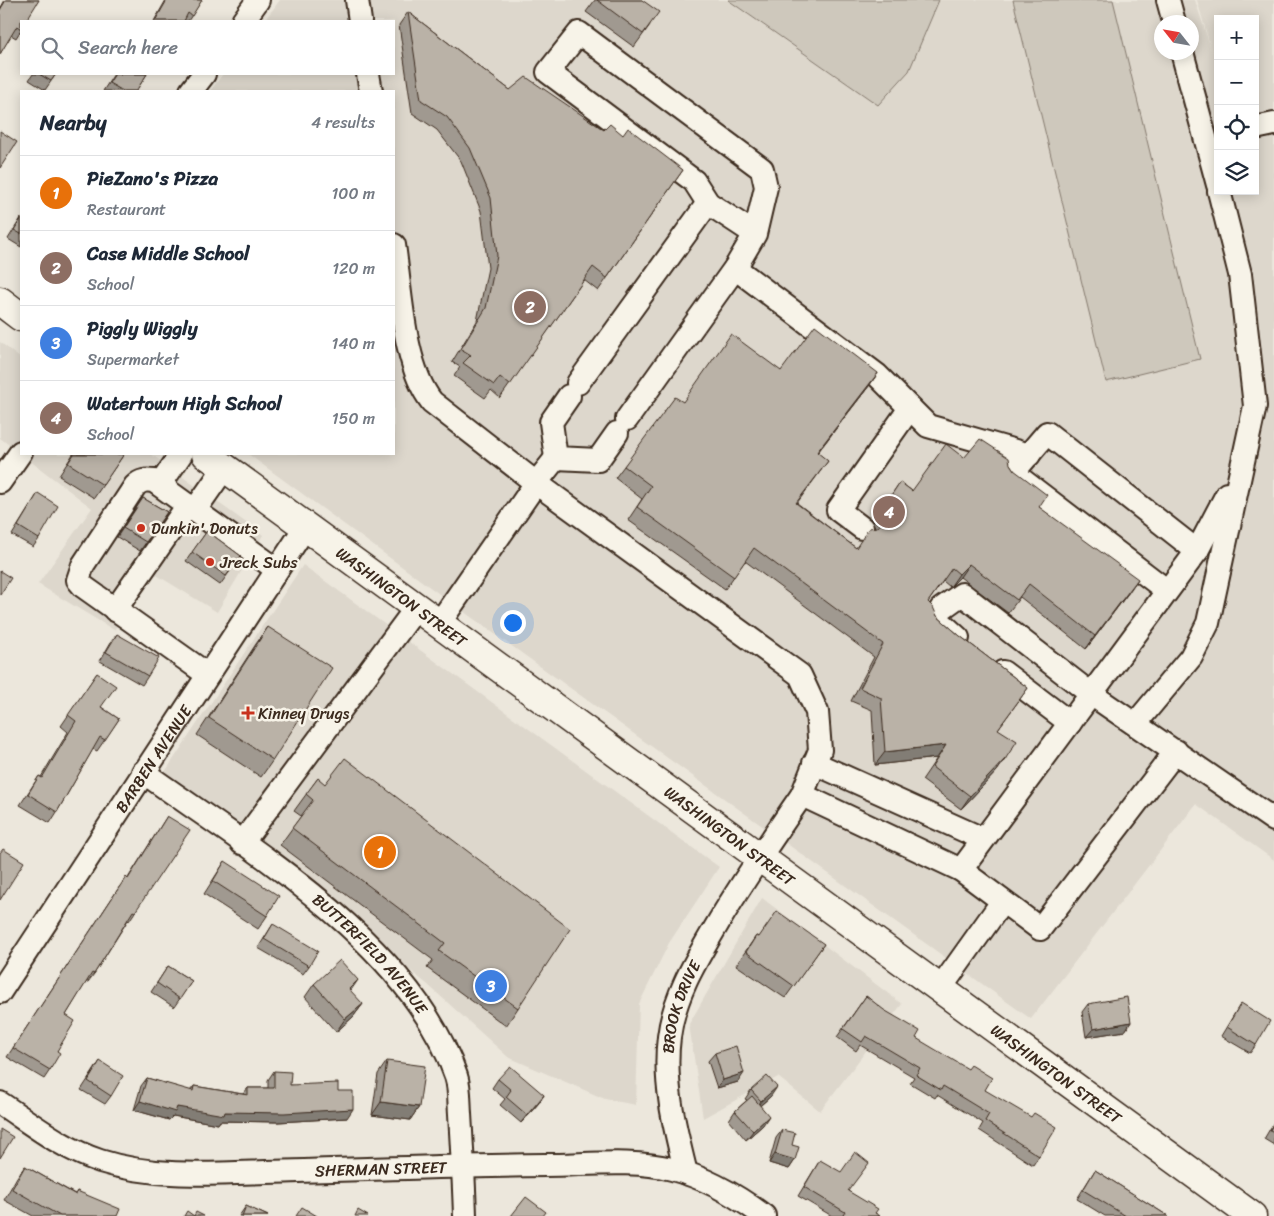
<!DOCTYPE html>
<html lang="en">
<head>
<meta charset="utf-8">
<style>
  body { margin:0; font-family:Sriracha,sans-serif; background:#f6f6f7; color:#1f2937 }
  .controls { position:absolute; right:15px; top:15px; display:grid; overflow:hidden; border-radius:0px; box-shadow:0 2px 12px #0003 }
  .controls button { width:45px; height:45px; display:grid; place-items:center; padding:0; border:0; border-bottom:1px solid #e0e1e3; background:#fff; color:#1f2937; font:25px sans-serif }
  .compass { position:absolute; left:1154px; top:15px; width:45px; height:45px; border-radius:50%; background:#fff; box-shadow:0 2px 12px #0003; rotate:301deg }
  .you { position:absolute; left:512px; top:622px; width:18px; height:18px; margin:-12px; border:4px solid #fff; border-radius:50%; background:#1a73e8; box-shadow:0 0 0 8px #1a73e833 }
  .badge { display:grid; place-items:center; width:32px; height:32px; border-radius:50%; background:#d93025; color:#fff; font-size:16px; font-weight:700 }
  .pin { position:absolute; translate:-50% -50%; border:2px solid #fff; box-shadow:0 1px 5px #0006 }
  .list { margin:0; padding:0; list-style:none }
  h2 { display:flex; justify-content:space-between; align-items:center; height:65px; margin:0; padding:0 20px; font-size:21px }
  h2 small { font-size:16px; font-weight:400; color:#747a83 }
  .list li { display:grid; grid-template-columns:32px 1fr auto; gap:15px; align-items:center; box-sizing:border-box; height:75px; padding:0 20px; border-top:1px solid #e0e1e3 }
  .list b { display:block; font-size:19px; white-space:nowrap }
  .list p { margin:0; font-size:16px; white-space:nowrap; color:#747a83 }
  .list em { font-size:16px; font-style:normal; color:#747a83 }
  .icon { flex:none; width:28px; height:28px; fill:none; stroke:currentColor; stroke-width:2; stroke-linecap:round; stroke-linejoin:round }
  .map { position:relative; flex:none; width:1274px; height:1216px; overflow:hidden }
  .search { position:absolute; background:#fff; box-shadow:0 2px 12px #0003; left:20px; top:20px; width:375px; height:55px; display:flex; align-items:center; gap:12px; box-sizing:border-box; padding:0 18px; border-radius:0px; color:#747a83; font-size:19px }
  .panel { position:absolute; background:#fff; box-shadow:0 2px 12px #0003; left:20px; top:90px; width:375px; height:365px; border-radius:0px }
  .map>svg:first-child { display:block }
</style>
</head>
<body>
<div class="map">
<svg width="1274" height="1216" viewBox="0 0 1274 1216">
  <rect width="100%" height="100%" fill="#ece7dc"/>
  <filter id="ink" filterUnits="userSpaceOnUse"><feTurbulence type="fractalNoise" baseFrequency=".02" numOctaves="2"/><feDisplacementMap in="SourceGraphic" scale="10" xChannelSelector="R" yChannelSelector="G"/><feConvolveMatrix kernelMatrix="1 2 1 2 8 2 1 2 1" color-interpolation-filters="sRGB"/></filter>
  <g filter="url(#ink)">
    <g fill="#ddd7cc" fill-rule="evenodd">
      <path d="M280,0H1195L1212,52L1197,0H1274V860L1196,804L1031,1019L442,596L248,454H394V91H210L223,74H394V21H264ZM1218,19H1255V191H1218ZM1162,22H1192V52H1162Z"/>
      <path d="M0,342L21,359V454H151L263,535L217,612L155,574L114,630L38,584L92,508L0,438Z"/>
      <path d="M303,565L719,867L669,943L639,1004L636,1105L605,1099L508,1057L427,984L165,772Z"/>
      <path d="M762,898L902,1004L820,1111L778,1077L703,1118L689,1024Z"/>
    </g>
    <g fill="#cec8bc" stroke="#84796d">
      <path d="M728,0H939L909,71L878,105Z"/>
      <path d="M1013,0H1113L1200,359L1106,382Z"/>
    </g>
    <g fill="none" stroke-linecap="round" stroke-linejoin="round">
      <defs>
        <g id="minor">
          <path d="M357,0L360,21"/>
          <path d="M1168,0L1174,22"/>
          <path d="M243,21L258,0"/>
          <path d="M1182,52L1218,185"/>
          <path d="M368,74L371,91"/>
          <path d="M191,91L204,74"/>
          <path d="M1255,128L1274,124"/>
          <path d="M394,245C401,291 403,366 432,402L536,483L556,458"/>
          <path d="M735,268L877,375L928,426L1029,455"/>
          <path d="M578,383L708,203"/>
          <path d="M569,396L551,422L556,458L598,460L617,433"/>
          <path d="M627,419L735,268L755,234L766,187L762,169L579,33L548,72L694,181L708,203L755,234"/>
          <path d="M0,482L21,452"/>
          <path d="M160,485L181,454"/>
          <path d="M195,510L225,467"/>
          <path d="M862,528L838,510L910,408"/>
          <path d="M1166,590L1013,473L1047,433L1197,551"/>
          <path d="M115,610L188,505"/>
          <path d="M438,625L536,483L800,675L817,712L820,750L802,795L961,870L1040,929L1176,751"/>
          <path d="M958,638L937,619L941,609L962,594L1091,694L1274,820"/>
          <path d="M1003,672L1070,723"/>
          <path d="M208,675L84,587L78,580L83,565L135,486C141,480 146,480 154,481L276,569"/>
          <path d="M1136,723L1191,657L1208,623L1255,406L1240,274L1219,191"/>
          <path d="M814,763L983,839"/>
          <path id="s1" d="M143,772C252,850 411,944 456,1076C460,1087 459,1102 460,1114C462,1148 464,1182 465,1216"/>
          <path d="M242,843L416,608"/>
          <path d="M961,870L1197,551L1227,494"/>
          <path d="M940,989L1002,902"/>
          <path id="s2" d="M0,992L306,526"/>
          <path id="s3" d="M0,1103C32,1124 63,1149 100,1161C153,1178 211,1174 266,1172C359,1169 452,1166 545,1165C586,1165 632,1159 672,1169C707,1178 736,1195 764,1216"/>
          <path id="s4" d="M686,1173C675,1129 663,1083 669,1037C674,995 697,959 718,923C744,879 773,837 802,795"/>
        </g>
        <g id="major">
          <path d="M0,301L21,317"/>
          <path id="s5" d="M206,454L1252,1216"/>
        </g>
      </defs>
      <use href="#minor" stroke="#3b2a1e" stroke-width="26"/>
      <use href="#major" stroke="#3b2a1e" stroke-width="31"/>
      <use href="#minor" stroke="#f7f3e8" stroke-width="22"/>
      <use href="#major" stroke="#f7f3e8" stroke-width="28"/>
    </g>
    <g fill="#a09990" stroke="#3b2a1e">
      <path d="M5,0H39L21,21V30L16,38L11,35L0,54V9Z"/>
      <path d="M166,0H202L188,21H154Z"/>
      <path d="M595,0H642L650,25L634,47L586,12Z"/>
      <path d="M408,12L510,90L604,130L623,135L683,170L598,291L584,280L500,398L491,390L485,398L454,376L460,367L452,362L477,321L488,268L481,211L461,161L437,130L412,113L399,25Z"/>
      <path d="M33,74H56L45,90L29,80Z"/>
      <path d="M114,74H147L136,91H103Z"/>
      <path d="M21,218V247L8,239Z"/>
      <path d="M781,371L878,373L869,386L817,453L828,461L797,503L856,548L875,527L873,522L900,482L912,491L964,458L1010,464L1039,507L1129,592L1086,649L1020,597L1008,613L960,577L950,587L943,581L928,602L937,616L960,636L1028,688L998,729L1006,758L997,771L961,809L922,780L937,758L875,765L872,710L851,701L874,657L745,561L725,589L628,520L642,499L615,478L624,466L683,402Z"/>
      <path d="M73,454H124L94,498L59,476Z"/>
      <path d="M38,493L39,539L33,547L12,535Z"/>
      <path d="M143,498L167,512L140,551L117,537Z"/>
      <path d="M207,531L241,556L220,585L186,561Z"/>
      <path d="M268,627L273,760L261,777L197,735L256,644Z"/>
      <path d="M117,634L148,676L142,685L100,661L111,642Z"/>
      <path d="M97,673L101,707L119,719L97,751L93,749L57,812L50,823L20,805L39,776L41,777L68,732L61,726Z"/>
      <path d="M318,778L518,1008L506,1026L427,968L433,960L280,845L301,816L294,811Z"/>
      <path d="M167,816L135,912L129,921L128,920L94,974L88,982H86L66,1015L57,1051L50,1070L44,1079L7,1057L120,886L128,878Z"/>
      <path d="M225,861L267,916L258,929L204,894Z"/>
      <path d="M273,924L309,966L303,974L258,948Z"/>
      <path d="M756,936L759,937L824,944L785,998L736,965Z"/>
      <path d="M168,966L192,981L174,1007L151,992Z"/>
      <path d="M314,984L363,1004L353,1017L336,1032L305,997Z"/>
      <path d="M866,996L916,1038L985,1090L1039,1156L1033,1165L979,1130L983,1123L937,1095L935,1098L910,1083L914,1077L860,1045L856,1051L837,1037Z"/>
      <path d="M1241,1003L1256,1045L1250,1053L1221,1036Z"/>
      <path d="M1088,1004L1131,1022L1125,1031L1086,1037L1082,1012Z"/>
      <path d="M715,1053L738,1082L717,1088L708,1061Z"/>
      <path d="M100,1061L111,1096L105,1104L81,1090Z"/>
      <path d="M387,1061L419,1107L410,1120L372,1115L378,1074Z"/>
      <path d="M274,1071L290,1085L338,1091L347,1118L278,1122L220,1121L218,1124L173,1116L169,1120L134,1110L141,1086L147,1078L190,1091L194,1086L243,1094L248,1088H268V1080Z"/>
      <path d="M498,1079L544,1095L538,1104L521,1123L500,1105L505,1099L492,1088Z"/>
      <path d="M751,1090L771,1096L760,1106L763,1125L746,1140L729,1120L735,1111L747,1100L745,1099Z"/>
      <path d="M1274,1122V1145L1264,1139Z"/>
      <path d="M782,1130L792,1145L795,1160L789,1169L769,1163L776,1138Z"/>
      <path d="M820,1160L848,1191L875,1213L880,1216H832L798,1196Z"/>
      <path d="M25,1166L75,1194L77,1191L117,1216H33L4,1200L17,1177Z"/>
      <path d="M1095,1170L1168,1216H1105L1077,1199Z"/>
      <path d="M246,1206L268,1216H239Z"/>
    </g>
    <g fill="#827d75" stroke="#3b2a1e">
      <path d="M878,373L869,386L808,465L817,452Z"/>
      <path d="M969,564L960,577L950,587L959,574Z"/>
      <path d="M1138,579L1129,592L1086,649L1095,636Z"/>
      <path d="M946,745L937,758L875,765L885,752Z"/>
      <path d="M1006,758L997,771L961,809L970,796Z"/>
      <path d="M358,980L349,993V989Z"/>
      <path d="M363,1004L353,1017L336,1032L345,1019Z"/>
      <path d="M1131,1022L1125,1031L1086,1037L1093,1029Z"/>
      <path d="M744,1073L738,1082L717,1088L723,1080Z"/>
      <path d="M777,1087L771,1096L755,1110L761,1101Z"/>
      <path d="M544,1095L538,1104L521,1123L527,1115Z"/>
      <path d="M140,1101L177,1107L225,1112L353,1109L347,1118L278,1122L220,1121L218,1124L173,1116L169,1120L134,1110Z"/>
      <path d="M381,1102L419,1107L410,1120L372,1115Z"/>
      <path d="M769,1116L763,1125L746,1140L753,1131Z"/>
      <path d="M775,1154L795,1160L789,1169L769,1163Z"/>
    </g>
    <g fill="#bab2a7" stroke="#3b2a1e">
      <path d="M6,0H39L26,21H21V29L17,26L0,54V10Z"/>
      <path d="M167,0H202L192,16L188,13L184,21H155Z"/>
      <path d="M597,0H642L659,12L643,34Z"/>
      <path d="M408,12L510,90L526,77L604,130L610,124L623,135L628,128L683,170L607,278L593,267L510,385L500,377L494,385L463,363L471,355L461,349L486,308L497,256L491,198L470,148L447,117L421,100Z"/>
      <path d="M39,74H56L51,81Z"/>
      <path d="M115,74H147L136,91H123L109,83Z"/>
      <path d="M0,131L17,142L0,168Z"/>
      <path d="M21,219V234L14,230Z"/>
      <path d="M815,325L878,373L817,452L828,461L796,503L856,548L869,528L877,527L882,523L884,516L882,509L900,482L912,491L946,444L964,458L980,439L1009,458L1010,464L1014,470L1047,495L1039,507L1138,579L1095,636L1029,584L1017,600L969,564L959,574L952,568L928,602L933,607L937,616L960,636L1028,688L998,729L1017,741L1006,758L970,796L932,767L946,745L885,752L881,698L860,688L883,644L754,548L734,577L637,507L651,486L624,466L675,397L683,402L731,334L781,371Z"/>
      <path d="M74,454H124L103,485L68,463Z"/>
      <path d="M38,493L58,506L39,539L18,526Z"/>
      <path d="M143,498L167,512L146,542L123,528Z"/>
      <path d="M207,531L241,556L226,576L192,552Z"/>
      <path d="M0,571L11,578L0,595Z"/>
      <path d="M268,627L332,668L273,760L209,718Z"/>
      <path d="M117,634L159,658L148,676L106,652Z"/>
      <path d="M97,673L116,686L101,707L119,719L105,740L100,737L57,812L28,794L39,776L42,778L76,721L68,715Z"/>
      <path d="M345,758L570,929L518,1008L439,951L445,943L292,828L313,800L306,794L318,778L325,784Z"/>
      <path d="M167,816L190,830L135,912L133,911L94,974L92,973L66,1015L75,1021L57,1051L60,1053L50,1070L13,1048L126,877L128,879Z"/>
      <path d="M3,849L24,862L0,900V853Z"/>
      <path d="M225,861L279,896L267,916L213,881Z"/>
      <path d="M777,911L824,944L794,986L746,952L756,936L759,937Z"/>
      <path d="M273,924L318,951L309,966L264,939Z"/>
      <path d="M340,960L358,980L349,989L363,1004L345,1019L314,984Z"/>
      <path d="M168,966L192,981L180,999L157,983Z"/>
      <path d="M866,996L884,1010L920,1031L916,1038L968,1069L971,1065L992,1078L985,1090L1031,1117L1034,1113L1057,1127L1039,1156L985,1121L989,1114L943,1086L941,1090L916,1075L920,1068L866,1036L862,1042L843,1029Z"/>
      <path d="M1127,997L1131,1022L1093,1029L1088,1004Z"/>
      <path d="M1241,1003L1270,1021L1256,1045L1227,1027Z"/>
      <path d="M736,1046L744,1073L723,1080L715,1053Z"/>
      <path d="M100,1061L123,1076L111,1096L88,1081Z"/>
      <path d="M387,1061L425,1066L419,1107L381,1102Z"/>
      <path d="M510,1066L544,1095L527,1115L506,1097L511,1090L498,1079Z"/>
      <path d="M274,1071L291,1072L290,1085L338,1083V1091H353V1109L284,1113L225,1112L224,1115L177,1107L175,1112L140,1101L147,1078L193,1091L194,1086L248,1095V1088H274Z"/>
      <path d="M767,1076L777,1087L761,1101L751,1090Z"/>
      <path d="M752,1096L769,1116L753,1131L735,1111Z"/>
      <path d="M1274,1123V1132L1270,1130Z"/>
      <path d="M0,1129L13,1137L0,1158Z"/>
      <path d="M782,1130L795,1133L792,1145L799,1147L795,1160L775,1154Z"/>
      <path d="M855,1152L869,1163L848,1191L878,1209L875,1213L880,1216H845L843,1215L845,1212L804,1187L820,1160L841,1172Z"/>
      <path d="M25,1166L76,1195L77,1191L120,1209L117,1216H60L12,1189Z"/>
      <path d="M1095,1170L1168,1216H1126L1083,1190Z"/>
      <path d="M526,1197L546,1212L543,1216H511Z"/>
      <path d="M246,1206L268,1216H242Z"/>
      <path d="M302,1207L317,1216H296Z"/>
      <path d="M358,1210L368,1216H355Z"/>
      <path d="M187,1211L194,1216L196,1212L204,1216H184Z"/>
    </g>
  </g>
  <g fill="#c8321e" stroke="#f7f3e8" stroke-width="2">
    <circle cx="141" cy="528" r="5"/>
    <circle cx="210" cy="562" r="5"/>
    <path d="M245.5 705.5h5v5h5v5h-5v5h-5v-5h-5v-5h5z"/>
  </g>
  <g text-anchor="middle" stroke-width="5" stroke-linejoin="round" paint-order="stroke">
    <g font-size="16" fill="#3b2a1e" stroke="#f7f3e8" text-anchor="start">
      <text x="151" y="534">Dunkin' Donuts</text>
      <text x="220" y="568">Jreck Subs</text>
      <text x="258" y="719">Kinney Drugs</text>
    </g>
    <g font-size="16" fill="#3b2a1e" stroke="#f7f3e8">
      <text dy="6" stroke="none"><textPath href="#s5" startOffset="242">WASHINGTON STREET</textPath></text>
      <text dy="6" stroke="none"><textPath href="#s2" startOffset="279">BARBEN AVENUE</textPath></text>
      <text dy="6" stroke="none"><textPath href="#s5" startOffset="648">WASHINGTON STREET</textPath></text>
      <text dy="6" stroke="none"><textPath href="#s1" startOffset="292">BUTTERFIELD AVENUE</textPath></text>
      <text dy="6" stroke="none"><textPath href="#s4" startOffset="170">BROOK DRIVE</textPath></text>
      <text dy="6" stroke="none"><textPath href="#s5" startOffset="1052">WASHINGTON STREET</textPath></text>
      <text dy="6" stroke="none"><textPath href="#s3" startOffset="398">SHERMAN STREET</textPath></text>
    </g>
  </g>
</svg>
<div class="controls">
<button>+</button>
<button>−</button>
<button><svg class="icon" aria-label="locate" viewBox="0 0 24 24"><circle cx="12" cy="12" r="6"/><path d="M12 2v4M12 18v4M2 12h4M18 12h4"/></svg></button>
<button><svg class="icon" aria-label="layers" viewBox="0 0 24 24"><path d="M12 4l9 5-9 5-9-5zM3 14l9 5 9-5"/></svg></button>
</div>
<svg class="compass" viewBox="-18 -18 36 36"><path d="M0-13l5 13h-10z" fill="#e53935"/><path d="M0 13l5-13h-10z" fill="#747a83"/></svg>
<div class="you"></div>
<div class="pin badge" style="left:380px;top:852px;background:#e8710a">1</div>
<div class="pin badge" style="left:530px;top:307px;background:#8d6e63">2</div>
<div class="pin badge" style="left:491px;top:986px;background:#3f7fe0">3</div>
<div class="pin badge" style="left:889px;top:512px;background:#8d6e63">4</div>
<div class="search"><svg class="icon" aria-label="search" viewBox="0 0 24 24"><circle cx="10" cy="10" r="6"/><path d="M15 15l6 6"/></svg>Search here</div>
<section class="panel">
<h2>Nearby<small>4 results</small></h2>
<ul class="list">
<li><span class="badge" style="background:#e8710a">1</span><div><b>PieZano's Pizza</b><p>Restaurant</p></div><em>100 m</em></li>
<li><span class="badge" style="background:#8d6e63">2</span><div><b>Case Middle School</b><p>School</p></div><em>120 m</em></li>
<li><span class="badge" style="background:#3f7fe0">3</span><div><b>Piggly Wiggly</b><p>Supermarket</p></div><em>140 m</em></li>
<li><span class="badge" style="background:#8d6e63">4</span><div><b>Watertown High School</b><p>School</p></div><em>150 m</em></li>
</ul>
</section>
</div>
</body>
</html>
